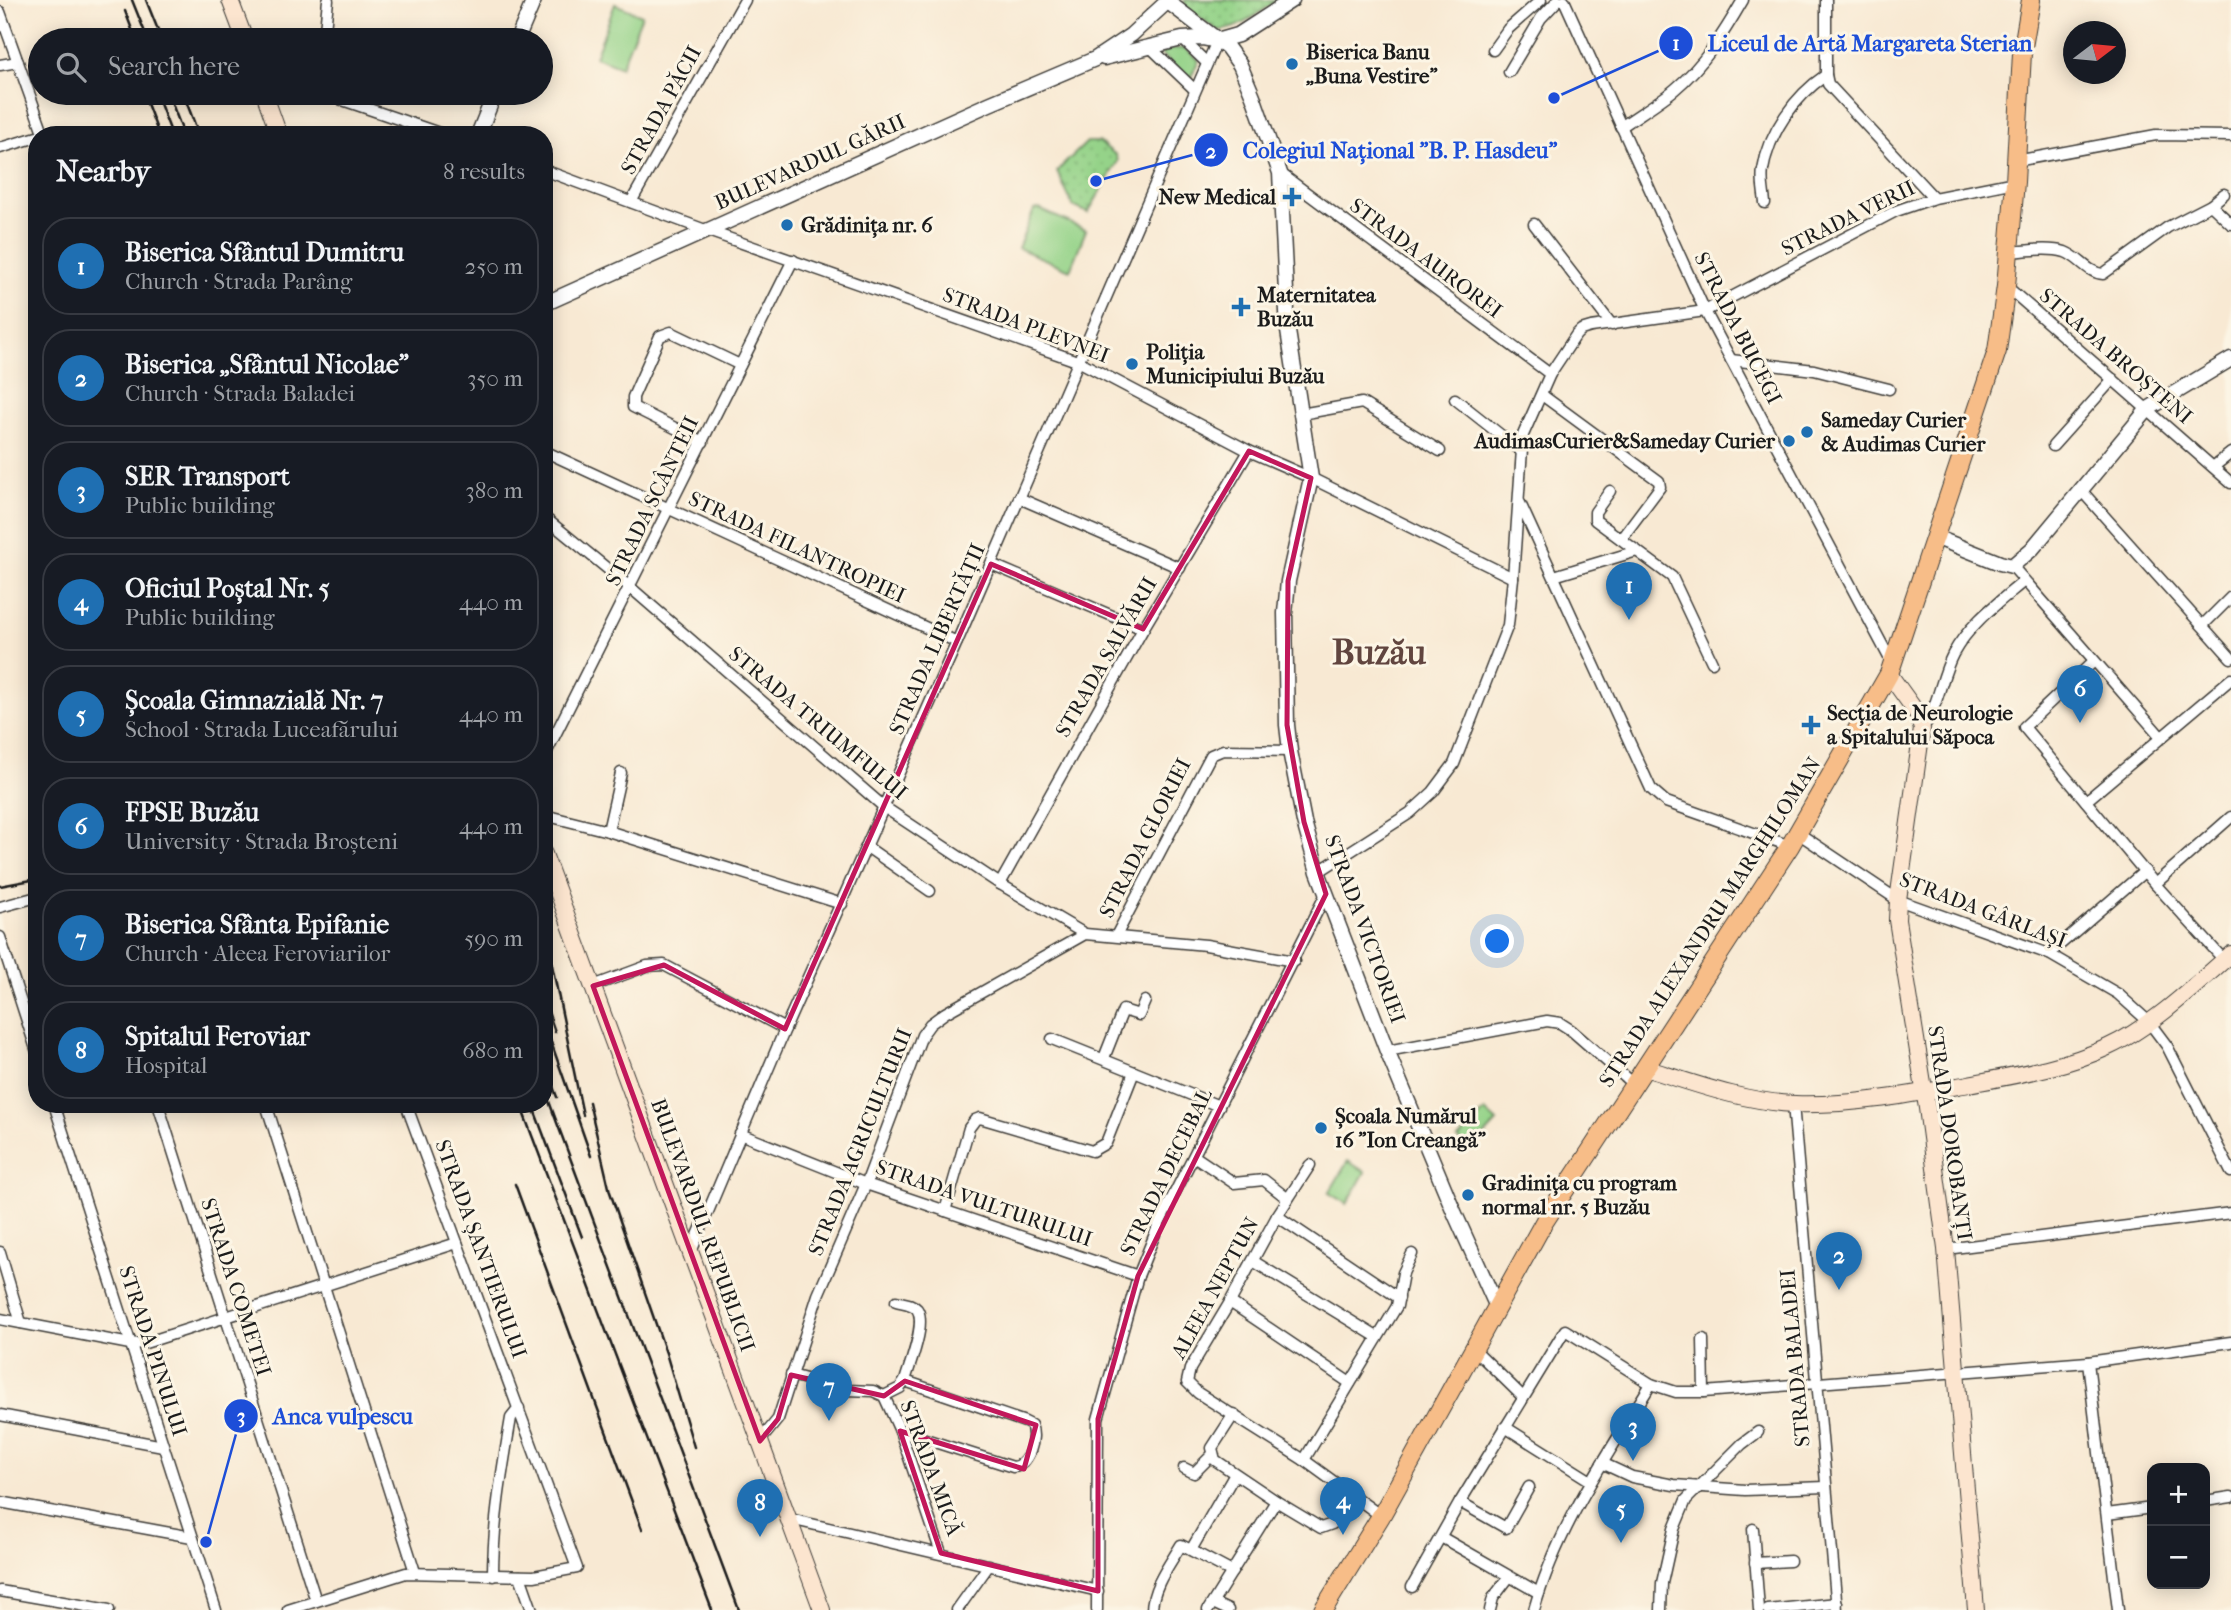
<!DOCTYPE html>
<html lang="en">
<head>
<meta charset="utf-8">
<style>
  body { margin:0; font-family:"IM FELL French Canon",serif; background:#242831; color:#f1f3f6 }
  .controls { position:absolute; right:21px; bottom:21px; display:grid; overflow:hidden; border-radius:14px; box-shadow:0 4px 18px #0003 }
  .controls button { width:63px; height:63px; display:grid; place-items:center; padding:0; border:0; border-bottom:2px solid #363941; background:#171b24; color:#f1f3f6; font:35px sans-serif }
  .compass { position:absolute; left:2063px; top:21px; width:63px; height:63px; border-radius:50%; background:#171b24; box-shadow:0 4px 18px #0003; rotate:74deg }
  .you { position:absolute; left:1498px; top:942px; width:24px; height:24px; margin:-18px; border:5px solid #fff; border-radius:50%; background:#1a73e8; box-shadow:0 0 0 10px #1a73e833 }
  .badge { display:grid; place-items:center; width:46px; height:46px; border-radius:50%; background:#1f6fb2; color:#fff; font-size:23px; font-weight:700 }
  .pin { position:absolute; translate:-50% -58px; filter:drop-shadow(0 2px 4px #0008) }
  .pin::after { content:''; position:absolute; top:37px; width:24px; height:21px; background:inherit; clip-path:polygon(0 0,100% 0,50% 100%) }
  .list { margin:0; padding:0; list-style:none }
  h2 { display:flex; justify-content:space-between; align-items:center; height:91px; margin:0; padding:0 28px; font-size:30px }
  h2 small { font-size:23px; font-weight:400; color:#9ea1a6 }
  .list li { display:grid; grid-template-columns:46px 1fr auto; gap:21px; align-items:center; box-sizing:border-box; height:98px; margin:0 14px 14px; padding:0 14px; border:2px solid #363941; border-radius:28px }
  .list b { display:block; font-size:26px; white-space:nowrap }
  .list p { margin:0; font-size:23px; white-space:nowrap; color:#9ea1a6 }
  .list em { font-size:23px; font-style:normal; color:#9ea1a6 }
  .icon { flex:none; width:38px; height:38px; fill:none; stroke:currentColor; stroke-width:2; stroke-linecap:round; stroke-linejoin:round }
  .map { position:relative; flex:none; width:2231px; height:1610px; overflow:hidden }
  .search { position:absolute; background:#171b24; box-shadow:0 4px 18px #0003; left:28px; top:28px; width:525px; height:77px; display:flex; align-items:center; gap:18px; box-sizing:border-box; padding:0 24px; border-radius:38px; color:#9ea1a6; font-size:26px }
  .panel { position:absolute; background:#171b24; box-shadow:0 4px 18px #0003; left:28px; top:126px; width:525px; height:987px; border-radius:28px }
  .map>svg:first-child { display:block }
</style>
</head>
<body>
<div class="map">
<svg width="2231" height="1610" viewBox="0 0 2231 1610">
  <defs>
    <pattern id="grass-tufts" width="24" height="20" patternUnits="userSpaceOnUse" patternTransform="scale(1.75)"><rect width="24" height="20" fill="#95d389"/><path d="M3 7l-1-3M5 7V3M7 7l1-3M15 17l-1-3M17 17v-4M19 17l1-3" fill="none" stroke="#80b576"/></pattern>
    <pattern id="park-dots" width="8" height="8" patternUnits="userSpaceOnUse" patternTransform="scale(1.75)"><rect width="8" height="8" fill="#95d389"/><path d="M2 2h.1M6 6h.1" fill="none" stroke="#80b576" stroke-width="1.8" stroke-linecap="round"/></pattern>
  </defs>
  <rect width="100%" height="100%" fill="#fcf5e5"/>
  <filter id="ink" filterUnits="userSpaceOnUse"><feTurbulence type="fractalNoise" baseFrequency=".0143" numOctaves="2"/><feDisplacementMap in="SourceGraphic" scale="14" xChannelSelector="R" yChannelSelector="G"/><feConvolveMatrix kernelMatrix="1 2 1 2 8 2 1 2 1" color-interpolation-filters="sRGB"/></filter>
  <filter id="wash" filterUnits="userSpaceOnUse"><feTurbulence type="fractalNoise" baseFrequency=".00686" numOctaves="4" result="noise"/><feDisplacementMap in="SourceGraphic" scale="28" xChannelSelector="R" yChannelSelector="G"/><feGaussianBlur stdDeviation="1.57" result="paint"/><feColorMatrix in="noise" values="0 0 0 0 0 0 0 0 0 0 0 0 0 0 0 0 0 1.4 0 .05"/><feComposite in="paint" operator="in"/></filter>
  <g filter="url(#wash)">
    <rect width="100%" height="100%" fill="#f8e9d3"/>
    <path fill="url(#grass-tufts)" stroke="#587852" stroke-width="2" d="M1185,48L1199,60L1189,81L1160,53L1172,49Z"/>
    <g fill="url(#park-dots)" stroke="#587852" stroke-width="2">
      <path d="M1184,0H1278C1260,11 1238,32 1217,30L1185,6Z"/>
      <path d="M1087,142H1099L1116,155L1118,161L1088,213L1073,206L1057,171Z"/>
    </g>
    <g fill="#95d389" stroke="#587852" stroke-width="2">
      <path d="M615,4L642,15L621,67L595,57Z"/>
      <path d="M1039,209L1086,230L1070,270L1018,248L1034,210Z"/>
      <path d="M1485,1111L1497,1122L1471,1150L1458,1139Z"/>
      <path d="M1348,1161L1365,1172L1347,1204L1329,1193Z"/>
    </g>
  </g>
  <g filter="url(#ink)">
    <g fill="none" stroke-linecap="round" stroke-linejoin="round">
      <defs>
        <g id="minor">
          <path d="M1564,0L1705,311L1893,665"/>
          <path d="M1826,0V75L1828,84L1934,198"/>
          <path d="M0,12L44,135"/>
          <path d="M1182,39L1207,63"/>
          <path d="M324,40L328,0"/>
          <path d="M1150,47L1195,90"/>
          <path d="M1493,50L1508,29L1541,0"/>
          <path d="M0,65L18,62"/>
          <path d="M1509,72L1541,18L1558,0"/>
          <path d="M322,93L445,135"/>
          <path d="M1621,127C1638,115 1658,103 1674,90C1704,65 1724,33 1743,0"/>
          <path d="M0,148L37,137"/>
          <path d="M2016,161L2156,135L2231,136"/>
          <path d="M544,170L708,231L1080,362L1249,451L1311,478L1513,578"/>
          <path d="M1280,173L1550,374"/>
          <path d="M631,202L745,0"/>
          <path d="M1765,203C1764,192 1761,181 1763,170C1769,132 1795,96 1826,75"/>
          <path d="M2211,205L2231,224"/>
          <path d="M1534,224L1612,325"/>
          <path d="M2009,252C2026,251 2048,247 2065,252C2079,257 2088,273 2103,274L2168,227L2211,205L2224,194"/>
          <path d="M2006,286L2231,483"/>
          <path d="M1731,360L1814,370L1889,389"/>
          <path d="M1542,395L1659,481L1660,487L1621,539"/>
          <path d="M1455,399L1521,451"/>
          <path d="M1301,414L1362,403L1440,451"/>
          <path d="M703,442L633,407V397L660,336L671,332L740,365"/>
          <path d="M2053,446L2113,379"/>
          <path d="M544,451L957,642"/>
          <path d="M2213,467L2231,453"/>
          <path d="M2080,489L2231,658"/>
          <path d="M1610,491L1595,512V520L1672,577L1712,662"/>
          <path d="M1019,498L1180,568"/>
          <path d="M1520,503L1651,789L1666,802L1790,846"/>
          <path d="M544,517L631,588L884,807L1000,884L1085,934"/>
          <path d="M991,564L1143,629"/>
          <path d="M2012,566L2162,738"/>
          <path d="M1554,576L1637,551"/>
          <path d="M2203,625L2231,597"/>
          <path d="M2094,661L2024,727L2155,884L2224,960"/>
          <path d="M1922,729C1939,706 1940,679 1953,654C1969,624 1998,603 2024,581"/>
          <path d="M544,757L793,260"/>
          <path d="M2086,801L2231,679"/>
          <path d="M544,815L608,831L842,904"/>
          <path d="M608,831L621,773"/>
          <path d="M1798,833L1898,900L2049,954L2118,994L2149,1022L2167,1046L2231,1172"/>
          <path d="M867,847L930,891"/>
          <path d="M1318,872L1410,813L1433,792L1454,764L1508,625L1513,578L1523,435L1550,374L1576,335L1581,330L1591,327L1705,311L1896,211L1934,198L2015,182"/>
          <path d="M1000,884L1143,629L1249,451"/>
          <path d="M2155,884L2231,817"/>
          <path d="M0,907L37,897"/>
          <path d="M1116,936L1211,755L1223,750L1290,751"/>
          <path d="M0,937L37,1052"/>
          <path d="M2049,954L2145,871"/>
          <path d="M593,986L647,966L664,965L785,1029"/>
          <path d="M1052,1039L1219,1106"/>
          <path d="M1387,1051L1547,1021L1560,1023L1571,1030L1634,1085"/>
          <path d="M1104,1058L1123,1010L1139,1015L1145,1001"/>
          <path d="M54,1104L216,1610"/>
          <path d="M158,1104L316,1601"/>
          <path d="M266,1104L415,1572"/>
          <path d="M1793,1104L1837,1610"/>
          <path d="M740,1134L866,1184L1138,1276"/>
          <path d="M1194,1156L1234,1183L1264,1180L1288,1199"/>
          <path d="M1310,1165L1277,1216L1230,1302L1190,1369L1187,1382L1198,1393L1304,1460L1381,1516"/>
          <path d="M945,1211L969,1128L975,1120L980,1118L1092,1151L1106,1143L1134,1072"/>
          <path d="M1277,1216L1399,1298"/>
          <path d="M1946,1249L2231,1213"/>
          <path d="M0,1252L21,1323"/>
          <path d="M691,1252L785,1029L957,642L1217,41"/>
          <path d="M1253,1261L1377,1337"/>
          <path d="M1230,1302L1350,1383"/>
          <path d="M0,1319L130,1344L145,1343L457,1243"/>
          <path d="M1703,1339L1704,1392"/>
          <path d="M1474,1349L1523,1397"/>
          <path d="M2088,1362L2118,1610"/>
          <path d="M791,1375L847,1390L873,1391L884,1396L900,1388L905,1381C909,1366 927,1323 917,1309C912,1303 903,1303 896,1301"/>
          <path d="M884,1396L900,1431L941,1553"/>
          <path d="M1234,1414L1212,1448L1215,1460L1276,1501L1321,1528L1332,1524L1350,1495"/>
          <path d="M0,1415L163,1446"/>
          <path d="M1505,1427L1591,1481"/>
          <path d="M900,1431L1013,1467C1029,1466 1037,1438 1031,1425L1025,1422L905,1381"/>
          <path d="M760,1441L778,1419L818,1295L866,1184L922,1035L930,1024L945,1013L1085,934L1206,945L1294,961"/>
          <path d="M1304,1460L1397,1306L1403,1273L1412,1254"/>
          <path d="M1602,1463L1632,1477L1674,1485L1745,1490L1826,1487"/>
          <path d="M1184,1468L1194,1473L1212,1455"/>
          <path d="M2205,1501L2231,1497"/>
          <path d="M0,1502L192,1537"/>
          <path d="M1460,1502L1506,1528L1529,1487"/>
          <path d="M2107,1514L2152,1508"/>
          <path d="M790,1519L1098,1591"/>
          <path d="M1753,1529L1759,1610"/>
          <path d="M1441,1537L1539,1593"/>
          <path d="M1191,1550L1235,1474"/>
          <path d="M1755,1563L1790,1561"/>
          <path d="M493,1576C493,1522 502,1471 511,1418L519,1408"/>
          <path d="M520,1576L532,1610"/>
          <path d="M1412,1587L1460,1502L1565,1330L1651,1384L1676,1392H1704L2088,1362L2231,1342"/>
          <path d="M0,1591L109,1610"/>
          <path d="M1213,1603L1228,1610"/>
          <path d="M288,1610L406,1573L534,1576L577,1568L406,1104"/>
          <path d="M957,1610L989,1565"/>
          <path d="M1097,1610L1098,1419L1138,1276L1159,1224L1326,894"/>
          <path d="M1152,1610C1152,1587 1170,1564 1181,1545L1232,1572"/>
          <path d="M1208,1610L1276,1501"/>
          <path d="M1490,1610L1493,1598L1509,1577"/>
          <path d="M1534,1610C1557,1528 1607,1456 1651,1384"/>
          <path d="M1661,1610L1662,1583L1674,1529L1686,1500L1742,1444L1758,1432"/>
          <path d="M1768,1610L1837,1603"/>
        </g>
        <g id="tertiary">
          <path d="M1168,2L1227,47L1240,65L1253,96L1280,173L1288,331L1311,478L1288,581L1285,613L1287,725L1290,751L1304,822L1318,872L1387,1051L1455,1214L1497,1307"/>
          <path d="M517,40L534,0"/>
          <path d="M1104,58L1182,39L1202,38L1217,41L1238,35L1292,0"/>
          <path d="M478,135L495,93"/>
          <path d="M544,304L989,104L1095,59L1131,35L1169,0"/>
          <path d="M1935,537L2000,563L2012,566L2032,549L2148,409L2231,359"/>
        </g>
        <g id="secondary">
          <path d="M230,0L245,40"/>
          <path d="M264,93L279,135"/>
          <path d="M1889,674L1917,713L1922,729L1898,900L1897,920L1927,1108L1946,1249L1976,1610"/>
          <path d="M544,854L822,1610"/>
          <path d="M1645,1068C1693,1083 1744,1102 1795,1104C1852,1106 1913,1094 1969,1084C2016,1075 2065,1067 2108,1047C2150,1028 2196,985 2231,954"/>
        </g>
        <path id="primary" d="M1323,1610L1381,1516L1544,1222L1790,846L1889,674L1997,351L2006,286L2015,182L2022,53L2031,0"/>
      </defs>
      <use href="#minor" stroke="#3d3b37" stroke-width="13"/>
      <use href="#tertiary" stroke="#3d3b37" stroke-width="17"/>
      <use href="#secondary" stroke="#3d3b37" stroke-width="18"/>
      <use href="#primary" stroke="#3d3b37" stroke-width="20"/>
      <use href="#minor" stroke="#fff" stroke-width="10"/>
      <use href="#tertiary" stroke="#fff" stroke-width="14"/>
      <use href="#secondary" stroke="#fce5cf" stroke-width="16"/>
      <use href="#primary" stroke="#f7bd88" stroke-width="18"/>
      <g stroke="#1c1c1c" stroke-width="2.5">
        <path d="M132,0L148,40"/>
        <path d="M146,0L162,40"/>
        <path d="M125,11L136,40"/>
        <path d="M143,93L159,135"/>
        <path d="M156,93L172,135"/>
        <path d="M168,93L184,135"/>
        <path d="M183,93L199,135"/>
        <path d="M0,886L37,879"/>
        <path d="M544,926L583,1115"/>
        <path d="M544,1000L555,1032"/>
        <path d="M544,1022L591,1156"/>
        <path d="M544,1063L557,1097"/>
        <path d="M544,1088L739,1610"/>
        <path d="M589,1102L610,1192L666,1353L694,1447"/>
        <path d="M520,1104L712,1610"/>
        <path d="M532,1104L582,1237"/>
        <path d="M515,1184L642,1529"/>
      </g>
    </g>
  </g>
  <path fill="none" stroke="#c2185b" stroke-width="5" stroke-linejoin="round" d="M1249,451L1311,478L1288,581L1287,725L1304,822L1326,894L1138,1276L1098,1419V1591L941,1553L900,1431L1024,1469L1036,1425L905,1381L884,1396L791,1375L778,1419L760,1441L593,986L664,965L785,1029L991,564L1143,629Z"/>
  <g fill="#1f6fb2" stroke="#fcf5e5" stroke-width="2.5">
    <circle cx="1292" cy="64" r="7"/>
    <path d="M1288.5 186.5h7v7h7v7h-7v7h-7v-7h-7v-7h7z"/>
    <circle cx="787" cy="225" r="7"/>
    <path d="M1237.5 296.5h7v7h7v7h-7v7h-7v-7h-7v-7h7z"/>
    <circle cx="1132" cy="364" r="7"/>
    <circle cx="1807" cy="432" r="7"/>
    <circle cx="1789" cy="441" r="7"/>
    <path d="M1807.5 714.5h7v7h7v7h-7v7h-7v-7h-7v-7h7z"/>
    <circle cx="1321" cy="1128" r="7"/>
    <circle cx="1468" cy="1195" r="7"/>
  </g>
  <g text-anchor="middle" stroke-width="6" stroke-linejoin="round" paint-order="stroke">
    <g font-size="21" font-weight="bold" fill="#1c1c1c" stroke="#fcf5e5" text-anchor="start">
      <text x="1306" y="59">Biserica Banu<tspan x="1306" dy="24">„Buna Vestire”</tspan></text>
      <text x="1276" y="204" text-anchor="end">New Medical</text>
      <text x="801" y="232">Grădinița nr. 6</text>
      <text x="1257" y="302">Maternitatea<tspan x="1257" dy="24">Buzău</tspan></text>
      <text x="1146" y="359">Poliția<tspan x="1146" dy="24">Municipiului Buzău</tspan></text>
      <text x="1821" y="427">Sameday Curier<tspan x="1821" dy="24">&amp; Audimas Curier</tspan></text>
      <text x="1775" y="448" text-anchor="end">AudimasCurier&amp;Sameday Curier</text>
      <text x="1827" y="720">Secția de Neurologie<tspan x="1827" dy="24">a Spitalului Săpoca</tspan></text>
      <text x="1335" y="1123">Școala Numărul<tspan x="1335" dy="24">16 "Ion Creangă"</tspan></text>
      <text x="1482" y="1190">Gradinița cu program<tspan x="1482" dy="24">normal nr. 5 Buzău</tspan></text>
    </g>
    <g font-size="21" fill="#1c1c1c" stroke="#fcf5e5">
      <text transform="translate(661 110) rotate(-61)" y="7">STRADA PĂCII</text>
      <text transform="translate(810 162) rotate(-24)" y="7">BULEVARDUL GĂRII</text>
      <text transform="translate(1848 218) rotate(-26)" y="7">STRADA VERII</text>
      <text transform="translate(1426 258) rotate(37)" y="7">STRADA AUROREI</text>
      <text transform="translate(1026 325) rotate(21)" y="7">STRADA PLEVNEI</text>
      <text transform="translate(1738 328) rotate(63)" y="7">STRADA BUCEGI</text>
      <text transform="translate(2116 356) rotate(41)" y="7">STRADA BROȘTENI</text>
      <text transform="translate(652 501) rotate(-64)" y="7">STRADA SCÂNTEII</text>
      <text transform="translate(797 547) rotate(25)" y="7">STRADA FILANTROPIEI</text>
      <text transform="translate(937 639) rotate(-66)" y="7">STRADA LIBERTĂȚII</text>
      <text transform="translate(1106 657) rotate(-60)" y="7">STRADA SALVĂRII</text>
      <text transform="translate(818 723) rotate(40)" y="7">STRADA TRIUMFULUI</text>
      <text transform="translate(1145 838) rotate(-63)" y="7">STRADA GLORIEI</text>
      <text transform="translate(1983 910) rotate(21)" y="7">STRADA GÂRLAȘI</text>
      <text transform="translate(1710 922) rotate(-57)" y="7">STRADA ALEXANDRU MARGHILOMAN</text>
      <text transform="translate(1365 929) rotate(70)" y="7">STRADA VICTORIEI</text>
      <text transform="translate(1950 1133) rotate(82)" y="7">STRADA DOROBANȚI</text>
      <text transform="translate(860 1142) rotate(-68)" y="7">STRADA AGRICULTURII</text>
      <text transform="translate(1166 1172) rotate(-64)" y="7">STRADA DECEBAL</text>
      <text transform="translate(984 1203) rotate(19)" y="7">STRADA VULTURULUI</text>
      <text transform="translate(703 1225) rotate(70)" y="7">BULEVARDUL REPUBLICII</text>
      <text transform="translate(481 1249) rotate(70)" y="7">STRADA ȘANTIERULUI</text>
      <text transform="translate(236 1287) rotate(72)" y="7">STRADA COMETEI</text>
      <text transform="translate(1215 1288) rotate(-61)" y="7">ALEEA NEPTUN</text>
      <text transform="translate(153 1351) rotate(72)" y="7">STRADA PINULUI</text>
      <text transform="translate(1795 1358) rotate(-95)" y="7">STRADA BALADEI</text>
      <text transform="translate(931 1468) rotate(70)" y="7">STRADA MICĂ</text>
    </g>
    <g font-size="35" font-weight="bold" fill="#61453f" stroke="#fcf5e5">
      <text x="1379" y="664">Buzău</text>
    </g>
  </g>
  <path fill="none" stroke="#1d4ed8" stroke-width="2.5" d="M1554 98L1676 43M1096 181L1211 150M206 1542L241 1416"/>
  <g fill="#1d4ed8" stroke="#fcf5e5" stroke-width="2.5">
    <circle cx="1554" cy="98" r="7"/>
    <circle cx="1096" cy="181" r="7"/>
    <circle cx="206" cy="1542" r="7"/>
    <circle cx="1676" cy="43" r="18"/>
    <circle cx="1211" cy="150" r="18"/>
    <circle cx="241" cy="1416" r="18"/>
  </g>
  <g font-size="21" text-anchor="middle" font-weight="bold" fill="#fff">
    <text x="1676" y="50">1</text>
    <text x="1211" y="158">2</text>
    <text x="241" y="1423">3</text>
  </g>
  <g font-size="23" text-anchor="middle" font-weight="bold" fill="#1d4ed8" stroke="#fcf5e5" stroke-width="6" stroke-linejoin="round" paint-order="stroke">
    <text x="1870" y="51">Liceul de Artă Margareta Sterian</text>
    <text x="1400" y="158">Colegiul Național "B. P. Hasdeu"</text>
    <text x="343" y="1424">Anca vulpescu</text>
  </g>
</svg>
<div class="controls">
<button>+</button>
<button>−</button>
</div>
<svg class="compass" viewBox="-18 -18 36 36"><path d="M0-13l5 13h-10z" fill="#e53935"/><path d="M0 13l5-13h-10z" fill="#9ea1a6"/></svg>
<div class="you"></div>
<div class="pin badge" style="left:1629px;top:620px">1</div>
<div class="pin badge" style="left:1839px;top:1290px">2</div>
<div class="pin badge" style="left:1633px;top:1461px">3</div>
<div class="pin badge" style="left:1343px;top:1535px">4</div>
<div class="pin badge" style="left:1621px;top:1543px">5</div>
<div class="pin badge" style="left:2080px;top:723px">6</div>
<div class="pin badge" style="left:829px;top:1421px">7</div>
<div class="pin badge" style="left:760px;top:1537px">8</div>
<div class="search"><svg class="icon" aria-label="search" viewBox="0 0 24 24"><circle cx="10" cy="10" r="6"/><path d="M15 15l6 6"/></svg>Search here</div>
<section class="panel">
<h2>Nearby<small>8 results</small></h2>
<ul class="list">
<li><span class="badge">1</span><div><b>Biserica Sfântul Dumitru</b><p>Church · Strada Parâng</p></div><em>250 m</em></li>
<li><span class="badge">2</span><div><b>Biserica „Sfântul Nicolae&quot;</b><p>Church · Strada Baladei</p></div><em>350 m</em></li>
<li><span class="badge">3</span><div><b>SER Transport</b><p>Public building</p></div><em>380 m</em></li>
<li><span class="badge">4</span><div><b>Oficiul Poștal Nr. 5</b><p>Public building</p></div><em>440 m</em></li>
<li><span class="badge">5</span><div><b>Școala Gimnazială Nr. 7</b><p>School · Strada Luceafărului</p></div><em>440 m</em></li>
<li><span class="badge">6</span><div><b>FPSE Buzău</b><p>University · Strada Broșteni</p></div><em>440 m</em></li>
<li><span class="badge">7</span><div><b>Biserica Sfânta Epifanie</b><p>Church · Aleea Feroviarilor</p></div><em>590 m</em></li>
<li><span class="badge">8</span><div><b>Spitalul Feroviar</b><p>Hospital</p></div><em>680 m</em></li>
</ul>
</section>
</div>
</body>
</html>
